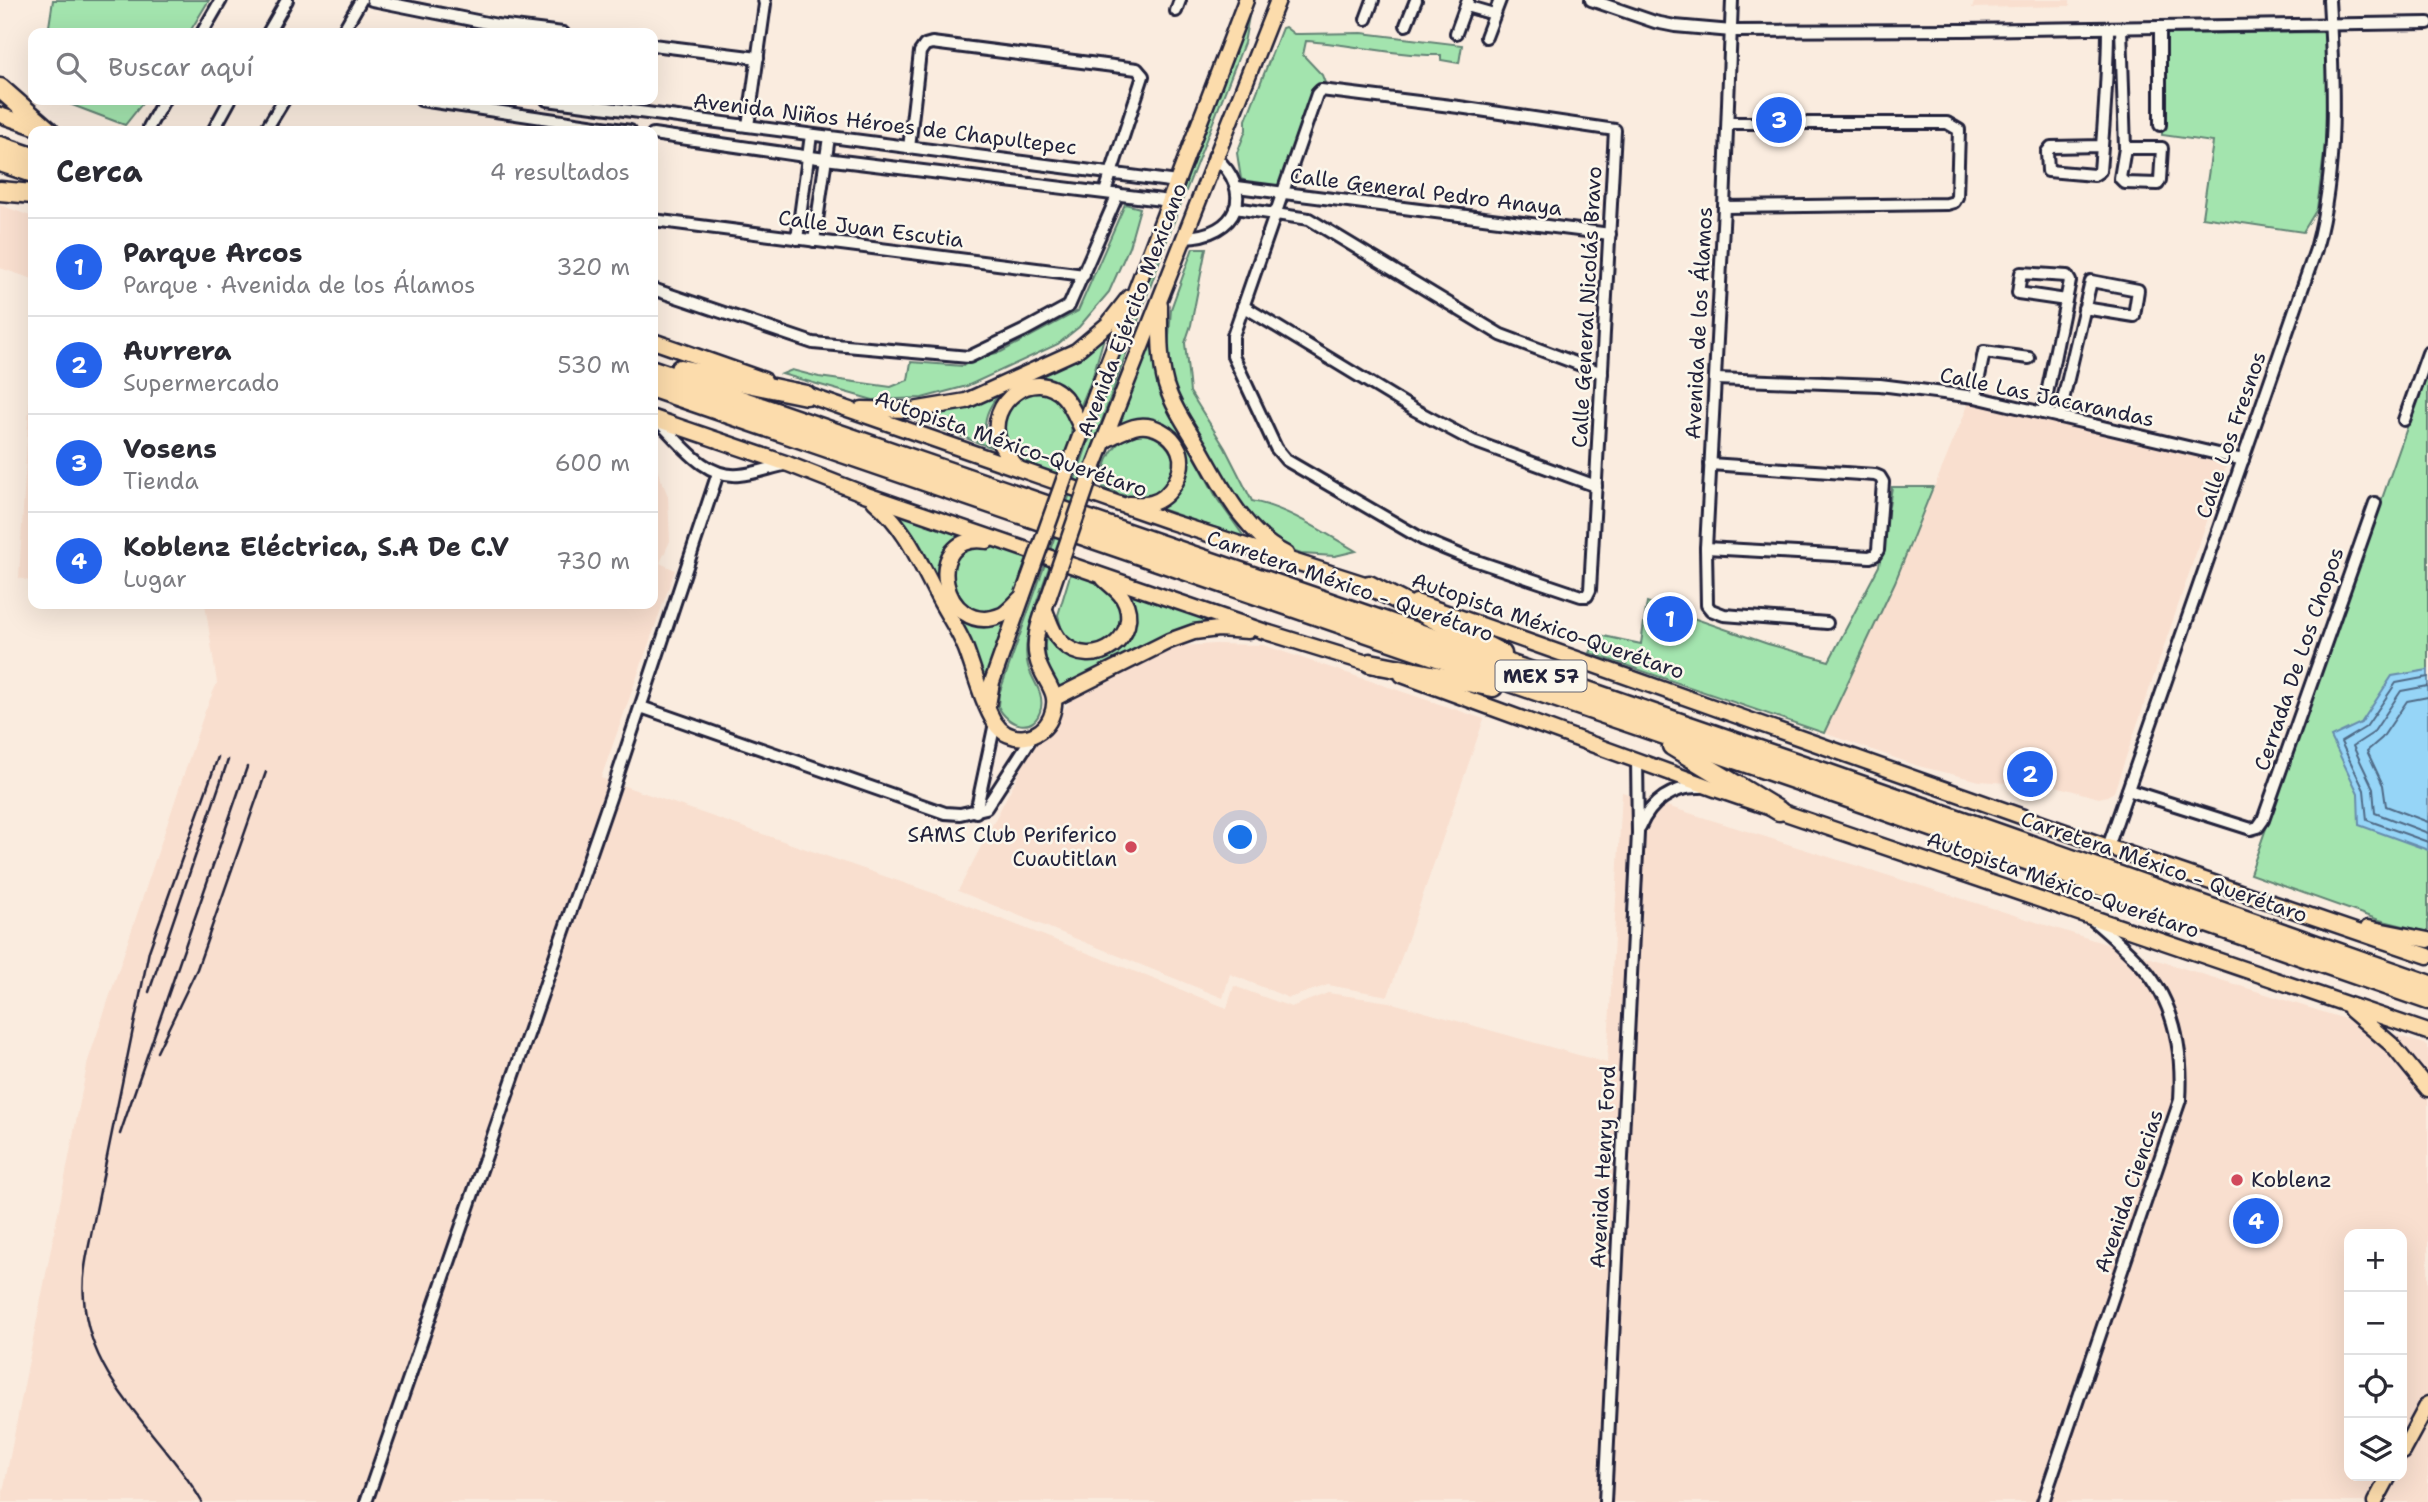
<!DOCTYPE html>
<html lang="es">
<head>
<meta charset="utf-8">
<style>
  body { margin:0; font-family:"Shantell Sans",sans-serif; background:#f7f7f7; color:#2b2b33 }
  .controls { position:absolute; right:21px; bottom:21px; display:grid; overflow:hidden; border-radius:14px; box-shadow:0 7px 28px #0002 }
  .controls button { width:63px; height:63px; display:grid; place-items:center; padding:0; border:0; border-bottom:2px solid #e1e1e2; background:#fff; color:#2b2b33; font:35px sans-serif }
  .you { position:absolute; left:1241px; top:838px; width:24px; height:24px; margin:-18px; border:5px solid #fff; border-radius:50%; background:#1a73e8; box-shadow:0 0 0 10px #1a73e833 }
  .badge { display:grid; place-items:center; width:46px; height:46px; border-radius:50%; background:#2563eb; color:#fff; font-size:23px; font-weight:700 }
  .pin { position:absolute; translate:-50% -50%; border:4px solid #fff; box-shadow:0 2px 7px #0006 }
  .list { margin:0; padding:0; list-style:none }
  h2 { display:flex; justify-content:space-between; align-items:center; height:91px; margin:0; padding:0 28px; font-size:30px }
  h2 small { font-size:23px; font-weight:400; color:#7c7c81 }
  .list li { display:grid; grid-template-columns:46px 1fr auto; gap:21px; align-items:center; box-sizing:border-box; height:98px; padding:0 28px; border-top:2px solid #e1e1e2 }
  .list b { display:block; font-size:26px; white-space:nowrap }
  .list p { margin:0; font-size:23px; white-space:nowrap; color:#7c7c81 }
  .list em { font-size:23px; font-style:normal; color:#7c7c81 }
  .icon { flex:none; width:38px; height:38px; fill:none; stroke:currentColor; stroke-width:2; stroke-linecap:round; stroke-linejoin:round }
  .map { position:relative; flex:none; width:2428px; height:1502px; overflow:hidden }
  .search { position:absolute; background:#fff; box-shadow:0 7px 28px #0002; left:28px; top:28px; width:630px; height:77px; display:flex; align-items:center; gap:18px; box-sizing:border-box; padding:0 24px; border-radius:14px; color:#7c7c81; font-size:26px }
  .panel { position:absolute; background:#fff; box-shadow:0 7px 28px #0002; left:28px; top:126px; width:630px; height:483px; border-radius:14px }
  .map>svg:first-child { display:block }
</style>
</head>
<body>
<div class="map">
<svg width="2428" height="1502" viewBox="0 0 2428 1502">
  <rect width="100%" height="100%" fill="#faecdf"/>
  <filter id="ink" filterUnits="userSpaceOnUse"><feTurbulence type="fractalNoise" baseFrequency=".0143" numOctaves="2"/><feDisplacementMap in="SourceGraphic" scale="14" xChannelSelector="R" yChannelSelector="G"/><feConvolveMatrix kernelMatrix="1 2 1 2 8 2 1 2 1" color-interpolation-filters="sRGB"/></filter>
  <g filter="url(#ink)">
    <g fill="#f9dfcf" fill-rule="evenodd">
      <path d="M1975,0H2070V6L1972,8Z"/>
      <path d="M0,205L33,217V279L0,268Z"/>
      <path d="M33,338V582L19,578Z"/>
      <path d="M1969,403L2227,463L2114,792L2107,796L2099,798L2034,780L2008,783L1980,781L1918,766L1824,733L1895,582Z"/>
      <path d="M653,460L668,496L670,541L660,563L675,570L601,778L956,901L1227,1008L1234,986L1291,1007L1328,993L1389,1002L1607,1063L1622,792L2428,1045V1502H1L88,1061L205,711L217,683L205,604H653ZM2349,1234H2402V1476H2349Z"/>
      <path d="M1215,644L1263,645L1484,719L1388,996L1328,985L1289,998L1230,974L1223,998L958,891L1030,752L1076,694L1162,647Z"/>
    </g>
    <g fill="#a3e4ae" stroke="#628374" stroke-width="2">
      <path d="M53,0H209L189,33H48Z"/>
      <path d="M1252,0L1244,43L1171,229L1037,601C1032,622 1022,644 1028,666C1032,681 1044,691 1041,708C1035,735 1007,726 998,706L999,694L1168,217Z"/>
      <path d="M1285,27L1294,34H1300L1362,33L1462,45L1459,63L1441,60V55C1396,56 1351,44 1306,41L1303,55L1322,75L1325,83L1318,95L1286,186C1269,183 1261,189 1241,179L1237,153L1246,130V120L1282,28Z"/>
      <path d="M2328,32L2327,129L2317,209L2303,232L2202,217L2213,142L2162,135L2163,34Z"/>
      <path d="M59,100H145L125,125Z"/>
      <path d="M1125,204L1140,208L1129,247L1109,292L1079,327L1058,344L967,386L922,398L873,400L782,374L792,370L819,377L891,387L908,380L911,362L963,366L975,358L1001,352L1078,311Z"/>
      <path d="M1193,248H1206L1191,325L1185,343L1190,392L1225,448L1252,501C1290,509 1323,532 1356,551L1335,556L1301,554L1284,548L1243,512L1197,432L1170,378L1168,349L1171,309Z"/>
      <path d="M1108,324L1092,379L1079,410C1055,347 963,392 990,447L908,417L968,405L1046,369Z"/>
      <path d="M1154,326L1155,372L1162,396L1218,500L1245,538L1152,506C1163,501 1178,497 1183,485C1188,471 1185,460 1180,448C1177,443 1176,437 1173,433C1162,414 1134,416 1119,427Z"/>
      <path d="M2428,368V932L2379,920L2250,874Z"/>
      <path d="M1042,391C1084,412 1073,438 1058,474L1020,461L1002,439L1005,408L1023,392Z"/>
      <path d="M1138,433C1186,437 1186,497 1139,498C1127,498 1114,492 1103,487C1102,464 1113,438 1138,433Z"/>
      <path d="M1892,487H1933L1895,582L1824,733L1590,653L1599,635L1641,644L1647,602L1768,644L1829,661L1879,566Z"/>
      <path d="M892,510L963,536C940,567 931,568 951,605L1008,619L986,689Z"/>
      <path d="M982,543L1030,557L1016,594L1003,608L988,614L970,611L949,588L948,578L961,550Z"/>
      <path d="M1071,572C1080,574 1090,576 1097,580C1131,600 1129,652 1087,647C1078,646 1071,640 1063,635L1058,615Z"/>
      <path d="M1122,589L1224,625L1201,624L1144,644L1061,688C1044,676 1043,646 1047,628L1086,660H1099L1112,655L1123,644L1133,611L1132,600Z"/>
    </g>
    <path fill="#96d5f7" stroke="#688dac" stroke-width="2" d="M2428,670V850L2359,825L2358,793L2331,737L2361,723L2392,676Z"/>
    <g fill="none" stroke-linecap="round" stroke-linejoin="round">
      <g stroke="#506a86" stroke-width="2">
        <path d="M2428,677L2396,683L2366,727L2341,742L2364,790L2367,820L2428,842"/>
        <path d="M2428,686L2401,691L2373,733L2353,746L2373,788L2375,813L2428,833"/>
        <path d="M2428,697L2407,701L2382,738L2367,751L2383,785L2386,806L2428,822"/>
      </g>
      <defs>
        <g id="minor">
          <path d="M372,0L497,25L563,33"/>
          <path d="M1591,0L1655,22L1675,26L1732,31L1965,30L2428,23"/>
          <path d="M1732,0L1724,207L1706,548L1707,605L1711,610L1724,615L1827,623"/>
          <path d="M1466,6L1494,14"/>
          <path d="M1176,11L1180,0"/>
          <path d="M1366,19L1373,0"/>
          <path d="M1406,25L1416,0"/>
          <path d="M2121,28L2125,148L2120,178L2125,183L2158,184L2160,180L2162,148H2125"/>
          <path d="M202,33L221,0"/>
          <path d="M268,33L287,0"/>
          <path d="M342,33L361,0"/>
          <path d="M1456,33L1468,0"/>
          <path d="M1486,37L1500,0"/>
          <path d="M653,45L758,58"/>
          <path d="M1321,90L1459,107L1615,130L1590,590L1587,596H1581L1465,557L1424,540L1286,460L1276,448L1233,356V336L1317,94Z"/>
          <path d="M421,100L630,131"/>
          <path d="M547,100L1177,182"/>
          <path d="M2160,125V27"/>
          <path d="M748,126L765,4L764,0"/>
          <path d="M149,127L164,100"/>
          <path d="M213,131L230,100"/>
          <path d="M265,131L284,100"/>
          <path d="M653,134L825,159L1170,201"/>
          <path d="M2102,146L2051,147L2047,152L2048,171L2094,175L2100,171C2104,123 2108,75 2108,28"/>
          <path d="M909,148L920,52L925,45L932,43L1137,69L1143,76L1105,192"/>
          <path d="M1237,187L1610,234"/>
          <path d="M1724,207L1947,204L1954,202L1957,197L1959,130L1947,123H1728"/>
          <path d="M1235,208L1309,219L1501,335L1602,373"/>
          <path d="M653,220L1084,275"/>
          <path d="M1184,237C1238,236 1256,192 1214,156"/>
          <path d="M797,239L811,135"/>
          <path d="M814,241L829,137"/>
          <path d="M653,289L813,343L969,357L1023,331L1069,306L1118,194"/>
          <path d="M1243,306L1413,409L1473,441L1596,486"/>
          <path d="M1716,379L1880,385L1975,397L2243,460"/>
          <path d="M1975,397L1984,352L2029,358"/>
          <path d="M2043,413L2070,281L2067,276L2021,273L2018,293L2066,300"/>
          <path d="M2059,417L2091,281L2138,290L2134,316L2084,308"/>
          <path d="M2404,420L2428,353"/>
          <path d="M658,421C681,443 704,478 739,475C755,474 772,467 788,464"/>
          <path d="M1706,548L1870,557L1875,555L1878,550L1883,482L1880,477L1875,475L1710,464"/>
          <path d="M641,707L945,813L960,814L986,808L1032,737"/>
          <path d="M2128,790L2251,829L2258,827L2263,820L2375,503"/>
          <path d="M976,812L995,723"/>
          <path d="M1640,827C1650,802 1673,786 1701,787"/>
          <path d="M2108,847L2316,249C2338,169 2334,82 2329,0"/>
          <path d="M366,1502L610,798L718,473"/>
          <path d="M1605,1502L1638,833L1637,760"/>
          <path d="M2043,1502L2180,1100C2183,1053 2175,1003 2142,966C2128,950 2110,935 2094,921"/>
        </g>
        <g id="major">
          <path d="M0,115L46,131"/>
          <path d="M1160,305C1160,331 1159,359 1166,385C1173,407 1187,427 1199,447C1222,487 1243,532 1286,554"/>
          <path d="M653,341L764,380"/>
          <path d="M796,391L1171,522L1377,588"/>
          <path d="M862,409L913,410L966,401L1076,351L1108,324L1129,297"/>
          <path d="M653,418L788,464L867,495L1266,632L1380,667"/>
          <path d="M1104,441C1113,436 1124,430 1134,427C1151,422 1172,433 1179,450C1187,469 1171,499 1151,503C1144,505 1136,504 1129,504"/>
          <path d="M1070,463L1246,0"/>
          <path d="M1017,467C1011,459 1002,450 999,441C985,403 1035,365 1064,397C1073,407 1077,420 1083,431"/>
          <path d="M1092,471L1278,0"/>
          <path d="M874,501C906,528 919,561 938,597C947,614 959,631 966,649C974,670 983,705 995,723C1009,745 1041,741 1051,717C1062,690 1042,682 1037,658C1032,637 1042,616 1049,596"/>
          <path d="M987,541C920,530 941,641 1002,615C1009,611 1016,602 1022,597"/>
          <path d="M1416,602L2108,847L2428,956"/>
          <path d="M1044,608C1049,619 1052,633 1061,642C1093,674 1145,636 1123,598C1119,591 1110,585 1104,579"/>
          <path d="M1402,675L1715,789L2428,1032"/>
          <path d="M1055,698L1169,641L1194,632L1218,629L1248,631"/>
          <path d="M988,705L992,682L1029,578"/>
          <path d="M2368,928L2428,940"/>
          <path d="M2351,1010L2392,1045L2428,1089"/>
          <path d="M2402,1452L2428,1404"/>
          <path d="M2375,1502L2389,1476"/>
        </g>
        <g id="highway">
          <path d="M0,88L49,131"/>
          <path d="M0,146L33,157"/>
          <path d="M0,162L33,173"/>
          <path d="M0,191L33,194"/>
          <path d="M680,369L806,395"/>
          <path d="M653,370L1829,774L2428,984"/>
          <path d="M653,388L1834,793L2428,1000"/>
          <path d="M1369,585L1502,654"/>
          <path d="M1370,663L1493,687"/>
          <path d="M1672,746L1779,811"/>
        </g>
      </defs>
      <use href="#minor" stroke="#22223b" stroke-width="16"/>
      <use href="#major" stroke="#22223b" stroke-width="19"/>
      <use href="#highway" stroke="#22223b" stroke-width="23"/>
      <use href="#minor" stroke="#fbf7ec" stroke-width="10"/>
      <use href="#major" stroke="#fcdcac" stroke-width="14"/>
      <use href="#highway" stroke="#fcdcac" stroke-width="18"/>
      <g stroke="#22223b" stroke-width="2.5">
        <path d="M149,992L228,760"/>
        <path d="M157,1052L197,969L266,772"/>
        <path d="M120,1134L247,767"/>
        <path d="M202,1502C163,1434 89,1383 84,1299C82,1279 86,1259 90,1240L149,951L218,757"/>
      </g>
      <defs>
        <g id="major-bridge">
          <path d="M1029,578L1070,463"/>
          <path d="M1049,596L1092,471"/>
        </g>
      </defs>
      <use href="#major-bridge" stroke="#22223b" stroke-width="19" stroke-linecap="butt"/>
      <use href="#major-bridge" stroke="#fcdcac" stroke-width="14"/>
    </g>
  </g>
  <g fill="#d1495b" stroke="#fbf7ec" stroke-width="2.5">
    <circle cx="1131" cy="847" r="7"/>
    <circle cx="2237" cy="1180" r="7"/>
  </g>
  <g text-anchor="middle" stroke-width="5" stroke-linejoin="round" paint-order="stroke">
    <rect fill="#fbf7ec" stroke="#636270" stroke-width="2" x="1495.5" y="660.5" width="91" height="31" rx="5"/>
    <g font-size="19" font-weight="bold" fill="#22223b">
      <text x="1541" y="683">MEX 57</text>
    </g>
    <g font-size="21" fill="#22223b" stroke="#fbf7ec">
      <text transform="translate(885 124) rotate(7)" y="7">Avenida Niños Héroes de Chapultepec</text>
      <text transform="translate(1426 192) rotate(7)" y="7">Calle General Pedro Anaya</text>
      <text transform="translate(871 229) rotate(7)" y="7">Calle Juan Escutia</text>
      <text transform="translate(1587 307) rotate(-87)" y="7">Calle General Nicolás Bravo</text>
      <text transform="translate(1132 310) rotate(-69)" y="7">Avenida Ejército Mexicano</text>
      <text transform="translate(1699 323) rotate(-87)" y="7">Avenida de los Álamos</text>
      <text transform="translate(2047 397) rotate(12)" y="7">Calle Las Jacarandas</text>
      <text transform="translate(2231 435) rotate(-71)" y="7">Calle Los Fresnos</text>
      <text transform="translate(1011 444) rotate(19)" y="7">Autopista México-Querétaro</text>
      <text transform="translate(1350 586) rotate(19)" y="7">Carretera México - Querétaro</text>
      <text transform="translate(1548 626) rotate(19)" y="7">Autopista México-Querétaro</text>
      <text transform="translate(2299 659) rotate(-71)" y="7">Cerrada De Los Chopos</text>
      <text transform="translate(2164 867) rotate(19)" y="7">Carretera México - Querétaro</text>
      <text transform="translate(2063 885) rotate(19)" y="7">Autopista México-Querétaro</text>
      <text transform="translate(1603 1167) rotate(-87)" y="7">Avenida Henry Ford</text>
      <text transform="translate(2129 1191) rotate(-71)" y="7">Avenida Ciencias</text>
    </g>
    <g font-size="21" fill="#22223b" stroke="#fbf7ec" text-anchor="end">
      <text x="1117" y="842">SAMS Club Periferico<tspan x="1117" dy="24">Cuautitlan</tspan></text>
      <text x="2251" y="1187" text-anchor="start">Koblenz</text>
    </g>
  </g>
</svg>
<div class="controls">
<button>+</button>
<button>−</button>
<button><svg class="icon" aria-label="locate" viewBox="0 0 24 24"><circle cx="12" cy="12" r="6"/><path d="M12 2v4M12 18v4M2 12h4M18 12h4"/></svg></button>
<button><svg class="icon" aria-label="layers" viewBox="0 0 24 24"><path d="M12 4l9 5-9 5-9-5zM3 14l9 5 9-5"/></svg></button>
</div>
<div class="you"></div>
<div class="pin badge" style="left:1670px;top:619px">1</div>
<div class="pin badge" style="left:2030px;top:774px">2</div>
<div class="pin badge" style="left:1779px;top:120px">3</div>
<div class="pin badge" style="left:2256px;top:1221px">4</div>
<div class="search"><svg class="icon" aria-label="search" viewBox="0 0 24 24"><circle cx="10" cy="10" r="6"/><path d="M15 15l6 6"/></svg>Buscar aquí</div>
<section class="panel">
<h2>Cerca<small>4 resultados</small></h2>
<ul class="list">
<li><span class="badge">1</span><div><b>Parque Arcos</b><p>Parque · Avenida de los Álamos</p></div><em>320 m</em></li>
<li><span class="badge">2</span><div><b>Aurrera</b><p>Supermercado</p></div><em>530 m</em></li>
<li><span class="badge">3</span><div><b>Vosens</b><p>Tienda</p></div><em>600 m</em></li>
<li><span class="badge">4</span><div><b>Koblenz Eléctrica, S.A De C.V</b><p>Lugar</p></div><em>730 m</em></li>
</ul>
</section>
</div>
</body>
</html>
